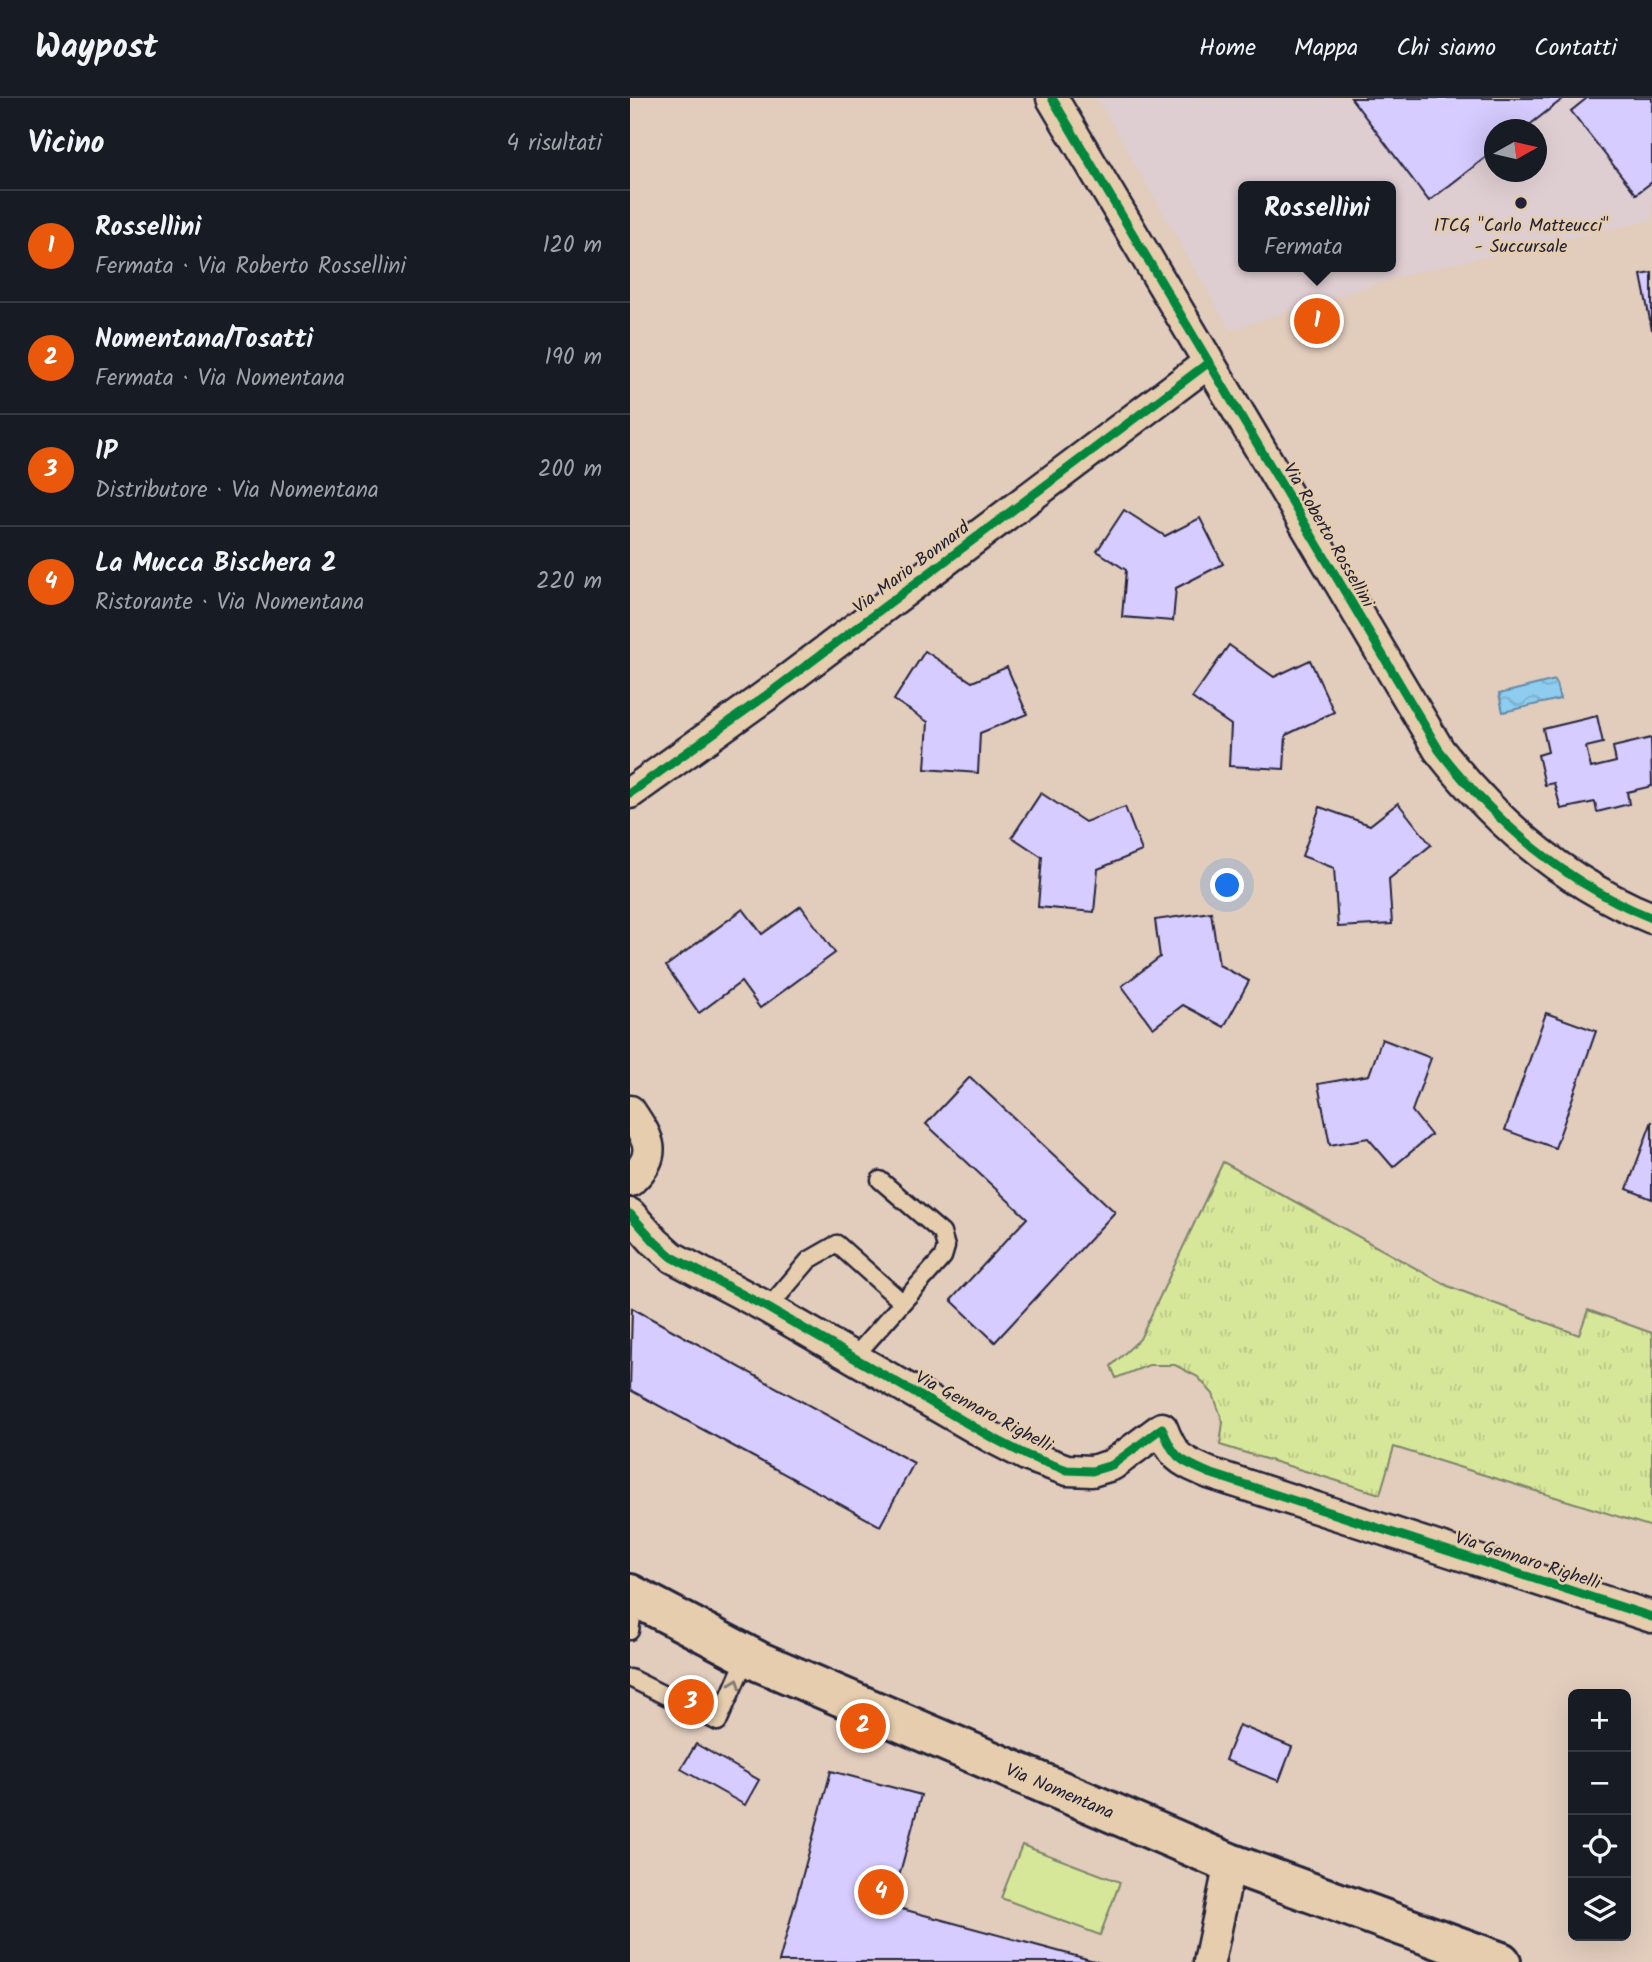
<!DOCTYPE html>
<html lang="it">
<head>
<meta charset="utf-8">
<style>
  body { margin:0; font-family:Kalam,sans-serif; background:#242831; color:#f1f3f6 }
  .controls { position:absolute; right:21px; bottom:21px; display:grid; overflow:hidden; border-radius:10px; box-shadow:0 7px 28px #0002 }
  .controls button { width:63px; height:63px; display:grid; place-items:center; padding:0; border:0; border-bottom:2px solid #363941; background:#171b24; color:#f1f3f6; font:35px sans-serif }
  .compass { position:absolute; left:854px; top:21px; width:63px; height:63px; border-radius:50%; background:#171b24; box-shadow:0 7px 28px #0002; rotate:82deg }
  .you { position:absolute; left:598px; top:788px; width:24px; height:24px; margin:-18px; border:5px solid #fff; border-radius:50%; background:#1a73e8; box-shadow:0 0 0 10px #1a73e833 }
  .badge { display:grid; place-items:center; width:46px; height:46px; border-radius:50%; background:#ea580c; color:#fff; font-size:23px; font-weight:700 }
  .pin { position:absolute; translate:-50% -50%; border:4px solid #fff; box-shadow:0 2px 7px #0006 }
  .popup { position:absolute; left:608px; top:83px; width:158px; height:91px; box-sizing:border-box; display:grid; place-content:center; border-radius:10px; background:#171b24; filter:drop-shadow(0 2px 5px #0005); font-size:23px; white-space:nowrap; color:#9ea1a6 }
  .popup b { font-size:26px; color:#f1f3f6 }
  .popup::after { content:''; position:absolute; left:50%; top:100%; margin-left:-14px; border:14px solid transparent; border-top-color:#171b24 }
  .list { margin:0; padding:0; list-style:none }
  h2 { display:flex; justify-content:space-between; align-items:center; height:91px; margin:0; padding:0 28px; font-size:30px }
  h2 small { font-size:23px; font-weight:400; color:#9ea1a6 }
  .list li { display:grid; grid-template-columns:46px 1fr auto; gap:21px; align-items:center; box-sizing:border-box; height:112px; padding:0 28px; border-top:2px solid #363941 }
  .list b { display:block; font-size:26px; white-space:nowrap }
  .list p { margin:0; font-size:23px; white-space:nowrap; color:#9ea1a6 }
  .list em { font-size:23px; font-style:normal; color:#9ea1a6 }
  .icon { flex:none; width:38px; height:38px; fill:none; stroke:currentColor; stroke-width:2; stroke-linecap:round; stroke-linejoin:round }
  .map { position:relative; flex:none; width:1022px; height:1864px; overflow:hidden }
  header { display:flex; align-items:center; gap:42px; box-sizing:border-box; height:98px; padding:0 35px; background:#171b24; border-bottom:2px solid #363941 }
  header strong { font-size:33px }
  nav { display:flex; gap:38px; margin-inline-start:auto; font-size:24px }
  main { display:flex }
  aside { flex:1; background:#171b24 }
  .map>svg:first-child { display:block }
</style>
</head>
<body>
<header>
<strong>Waypost</strong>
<nav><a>Home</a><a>Mappa</a><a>Chi siamo</a><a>Contatti</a></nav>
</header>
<main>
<aside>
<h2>Vicino<small>4 risultati</small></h2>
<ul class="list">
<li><span class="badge">1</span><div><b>Rossellini</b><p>Fermata · Via Roberto Rossellini</p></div><em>120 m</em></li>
<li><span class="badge">2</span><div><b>Nomentana/Tosatti</b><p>Fermata · Via Nomentana</p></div><em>190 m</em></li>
<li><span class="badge">3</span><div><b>IP</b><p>Distributore · Via Nomentana</p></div><em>200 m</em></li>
<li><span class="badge">4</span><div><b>La Mucca Bischera 2</b><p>Ristorante · Via Nomentana</p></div><em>220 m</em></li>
</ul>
</aside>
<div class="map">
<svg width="1022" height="1864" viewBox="0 0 1022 1864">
  <defs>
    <pattern id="grass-tufts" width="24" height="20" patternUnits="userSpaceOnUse" patternTransform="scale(1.75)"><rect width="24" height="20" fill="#d7e79a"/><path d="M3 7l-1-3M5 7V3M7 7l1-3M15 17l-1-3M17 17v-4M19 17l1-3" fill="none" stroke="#b8c686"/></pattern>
    <pattern id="water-waves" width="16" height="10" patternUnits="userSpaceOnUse" patternTransform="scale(1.75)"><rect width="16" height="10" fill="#8ecdef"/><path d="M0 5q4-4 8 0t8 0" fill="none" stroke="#7ab0ce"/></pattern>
  </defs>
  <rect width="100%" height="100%" fill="#e2cdbd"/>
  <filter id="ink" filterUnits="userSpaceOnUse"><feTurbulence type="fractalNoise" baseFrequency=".0143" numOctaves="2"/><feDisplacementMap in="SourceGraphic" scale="14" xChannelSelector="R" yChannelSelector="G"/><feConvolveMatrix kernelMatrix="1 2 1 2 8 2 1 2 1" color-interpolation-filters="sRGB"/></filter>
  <g filter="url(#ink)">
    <path fill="#decdd1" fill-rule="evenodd" d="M467,0H1022V122L785,174L600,232ZM864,32H906V74H864ZM614,88H760V169H614Z"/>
    <path fill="url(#grass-tufts)" stroke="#7c846a" stroke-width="2" d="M593,1064L818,1188L949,1237L958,1212L1022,1235V1429L764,1349L750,1396L590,1347L593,1324L583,1296L568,1279L545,1267H519L486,1280L481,1268L510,1241Z"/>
    <path fill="#d7e79a" stroke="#7c846a" stroke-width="2" d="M392,1747L490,1784L470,1837L371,1800Z"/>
    <path fill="url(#water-waves)" stroke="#6389a7" stroke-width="2" d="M925,582L930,601L873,614L869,596Z"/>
    <g fill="#d6ccff" stroke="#22223b" stroke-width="2">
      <path d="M721,0H934L893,32H864V53L799,103Z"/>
      <path d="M957,0H1022V84L1006,96L941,13Z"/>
      <path d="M1022,175V232L1011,177Z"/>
      <path d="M494,412L535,438L570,420L593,466L546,490L543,523L492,519L496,472L467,453Z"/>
      <path d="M599,547L644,579L680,562L704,614L656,637L654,671L599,668L601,627L562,600Z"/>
      <path d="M295,553L342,584L377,569L397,616L350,635L348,675L295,671L298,624L264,602Z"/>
      <path d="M967,618L973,645L956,649L961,670L986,664L983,649L1021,640L1022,688L997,694L999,706L967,714L965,704L931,711L924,685L915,687L908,657L918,654L913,631Z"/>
      <path d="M411,695L455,724L495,709L512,753L468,771L464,814L408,809L412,759L382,739Z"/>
      <path d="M768,705L801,747L759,781L762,826L708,829L704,770L672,758L690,709L740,727Z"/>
      <path d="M171,808L205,855L130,910L111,884L69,915L36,868L113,811L132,836Z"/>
      <path d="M581,814L589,867L619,883L594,929L553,907L523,930L492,888L530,859L525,822Z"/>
      <path d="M916,915L966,933L925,1050L875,1032Z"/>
      <path d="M752,941L801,960L782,1013L801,1037L763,1069L738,1040L700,1047L688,986L739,977Z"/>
      <path d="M340,979L485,1114L365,1244L321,1202L397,1120L296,1026Z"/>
      <path d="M1022,1023V1101L997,1091Z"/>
      <path d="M2,1210L284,1365L250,1428L0,1292Z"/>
      <path d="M54,1581L84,1597L68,1626L38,1610Z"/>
      <path d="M609,1627L662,1649L649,1683L595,1662Z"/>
      <path d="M66,1646L129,1682L115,1707L51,1671Z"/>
      <path d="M201,1673L291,1697L261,1808L468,1864H149Z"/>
    </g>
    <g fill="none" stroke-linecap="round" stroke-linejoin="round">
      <defs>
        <g id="lane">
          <path d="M138,1210L179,1162L207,1146L272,1204"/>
          <path d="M224,1259L313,1159L316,1149L312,1135L250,1082"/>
          <path d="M0,1533L5,1500"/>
          <path d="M0,1580L88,1624L117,1558"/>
        </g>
        <g id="street">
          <path d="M422,0L809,652C866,725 935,785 1022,820"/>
          <path d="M0,695L141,594L578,265"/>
          <path d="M0,1013C20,1043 29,1056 0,1083"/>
          <path d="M0,1116L25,1144L42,1159L138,1210L361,1339L398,1358L437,1372L462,1373L482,1367L532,1330C544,1361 550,1362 579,1375L1022,1519"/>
          <path d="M579,1864L600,1765"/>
        </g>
        <path id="secondary" d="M0,1496L130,1564L600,1765L871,1864"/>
      </defs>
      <use href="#lane" stroke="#22223b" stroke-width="21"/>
      <use href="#street" stroke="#22223b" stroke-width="35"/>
      <use href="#secondary" stroke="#22223b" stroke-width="44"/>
      <use href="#lane" stroke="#e5cdad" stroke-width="16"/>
      <use href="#street" stroke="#e5cdad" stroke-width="30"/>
      <use href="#secondary" stroke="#e5cdad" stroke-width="38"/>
      <defs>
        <g id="cycleway">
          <path d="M422,0L809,652C866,725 935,785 1022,820"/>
          <path d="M0,695L141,594L578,265"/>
          <path d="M0,1116L25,1144L42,1159L138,1210L361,1339L398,1358L437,1372L462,1373L482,1367L532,1330C544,1361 550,1362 579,1375L1022,1519"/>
        </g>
      </defs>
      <use href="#cycleway" stroke="#e5cdad" stroke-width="13"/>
      <use href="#cycleway" stroke="#00873e" stroke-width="9"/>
    </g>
    <defs><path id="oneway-chevron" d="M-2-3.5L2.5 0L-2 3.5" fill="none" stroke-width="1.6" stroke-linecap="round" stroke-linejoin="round" transform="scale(1.75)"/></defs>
    <use stroke="#847874" href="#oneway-chevron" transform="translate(106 1585) rotate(-68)"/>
  </g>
  <circle fill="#22223b" stroke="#e5cdad" stroke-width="2.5" cx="891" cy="105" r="7"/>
  <g text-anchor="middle" stroke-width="5" stroke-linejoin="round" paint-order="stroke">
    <g font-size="18" fill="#22223b" stroke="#e5cdad">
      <text x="891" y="133">ITCG "Carlo Matteucci"<tspan x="891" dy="21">- Succursale</tspan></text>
    </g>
    <g font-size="18" fill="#22223b" stroke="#e5cdad">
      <text transform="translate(699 437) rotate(60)" y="6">Via Roberto Rossellini</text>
      <text transform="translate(281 469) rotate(-37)" y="6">Via Mario Bonnard</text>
      <text transform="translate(354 1313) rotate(28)" y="6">Via Gennaro Righelli</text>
      <text transform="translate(898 1462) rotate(18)" y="6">Via Gennaro Righelli</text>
      <text transform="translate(430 1693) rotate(23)" y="6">Via Nomentana</text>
    </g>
  </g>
</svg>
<div class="controls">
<button>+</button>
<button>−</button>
<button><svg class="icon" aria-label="locate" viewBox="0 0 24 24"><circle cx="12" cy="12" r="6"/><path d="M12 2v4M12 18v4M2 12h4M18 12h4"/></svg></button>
<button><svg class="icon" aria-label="layers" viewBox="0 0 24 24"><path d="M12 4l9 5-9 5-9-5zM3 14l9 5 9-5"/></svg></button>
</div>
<svg class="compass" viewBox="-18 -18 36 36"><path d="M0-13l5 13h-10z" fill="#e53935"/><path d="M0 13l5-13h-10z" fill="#9ea1a6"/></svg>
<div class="you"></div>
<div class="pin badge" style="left:687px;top:223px">1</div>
<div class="popup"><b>Rossellini</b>Fermata</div>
<div class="pin badge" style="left:233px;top:1628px">2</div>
<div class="pin badge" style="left:61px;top:1604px">3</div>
<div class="pin badge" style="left:251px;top:1794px">4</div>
</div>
</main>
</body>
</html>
